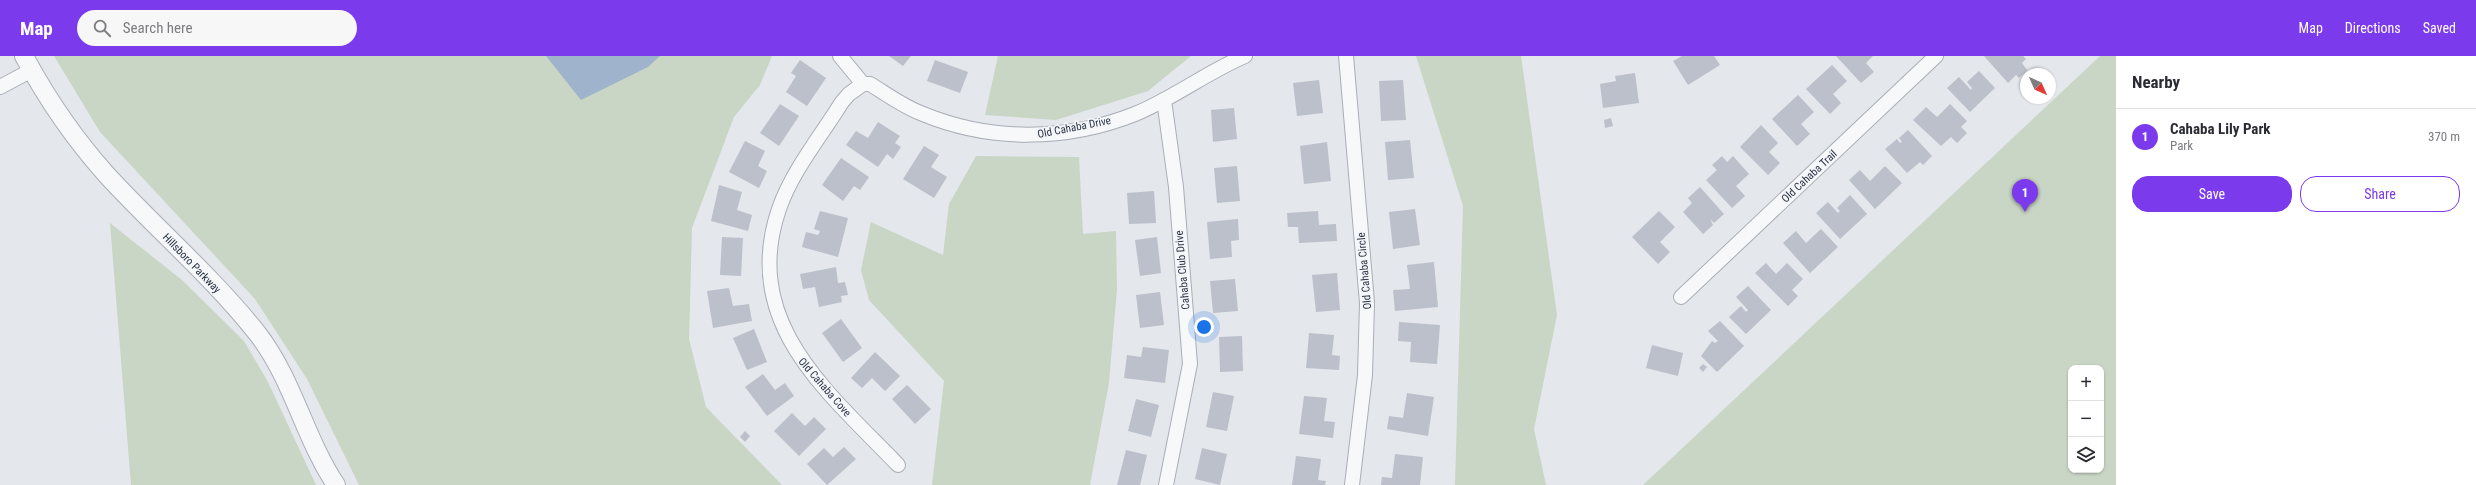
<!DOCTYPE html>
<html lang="en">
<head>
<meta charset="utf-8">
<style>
  body { margin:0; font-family:"Roboto Condensed",sans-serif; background:#f7f7f7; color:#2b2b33 }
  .controls { position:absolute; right:12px; bottom:12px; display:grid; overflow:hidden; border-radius:8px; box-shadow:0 1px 3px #0004 }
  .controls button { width:36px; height:36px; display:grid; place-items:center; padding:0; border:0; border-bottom:1px solid #e1e1e2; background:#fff; color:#2b2b33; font:20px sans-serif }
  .compass { position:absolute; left:2020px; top:12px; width:36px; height:36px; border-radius:50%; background:#fff; box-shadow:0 1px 3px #0004; rotate:135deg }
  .you { position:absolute; left:1204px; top:271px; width:14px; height:14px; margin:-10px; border:3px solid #fff; border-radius:50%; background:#1a73e8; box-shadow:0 0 0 6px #1a73e833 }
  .badge { display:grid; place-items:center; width:26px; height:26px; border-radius:50%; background:#7c3aed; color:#fff; font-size:13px; font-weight:700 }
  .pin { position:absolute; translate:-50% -33px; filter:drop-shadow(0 1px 2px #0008) }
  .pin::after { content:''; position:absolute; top:21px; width:14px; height:12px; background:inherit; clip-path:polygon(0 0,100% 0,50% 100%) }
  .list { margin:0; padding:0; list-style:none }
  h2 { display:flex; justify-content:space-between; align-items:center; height:52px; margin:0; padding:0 16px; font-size:17px }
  h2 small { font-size:13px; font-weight:400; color:#7c7c81 }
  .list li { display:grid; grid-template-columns:26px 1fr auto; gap:12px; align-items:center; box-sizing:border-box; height:56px; padding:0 16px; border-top:1px solid #e1e1e2 }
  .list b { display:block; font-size:15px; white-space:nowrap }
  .list p { margin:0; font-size:13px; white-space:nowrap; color:#7c7c81 }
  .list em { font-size:13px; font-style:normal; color:#7c7c81 }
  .actions { display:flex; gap:8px; padding:12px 16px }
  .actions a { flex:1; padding:9px 0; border:1px solid #7c3aed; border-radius:16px; text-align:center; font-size:14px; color:#7c3aed }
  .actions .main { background:#7c3aed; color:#fff }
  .icon { flex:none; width:22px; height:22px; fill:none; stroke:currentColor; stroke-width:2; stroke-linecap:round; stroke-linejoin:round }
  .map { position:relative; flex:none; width:2116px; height:429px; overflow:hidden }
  header { display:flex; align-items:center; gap:24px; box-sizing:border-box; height:56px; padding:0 20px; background:#7c3aed; color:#fff }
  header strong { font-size:19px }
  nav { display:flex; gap:22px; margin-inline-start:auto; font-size:14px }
  .search { width:280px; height:36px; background:#f7f7f7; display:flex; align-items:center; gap:10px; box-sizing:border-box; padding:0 14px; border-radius:22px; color:#7c7c81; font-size:15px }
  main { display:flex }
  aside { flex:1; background:#fff }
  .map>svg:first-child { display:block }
</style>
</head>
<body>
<header>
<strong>Map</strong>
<div class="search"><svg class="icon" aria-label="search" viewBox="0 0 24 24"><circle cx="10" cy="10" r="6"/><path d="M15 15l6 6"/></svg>Search here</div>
<nav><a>Map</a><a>Directions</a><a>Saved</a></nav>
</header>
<main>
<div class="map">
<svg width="2116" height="429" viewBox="0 0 2116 429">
  <rect width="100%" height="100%" fill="#e4e7ec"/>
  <g fill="#c9d6c5" fill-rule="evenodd">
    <path d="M54,0H772L760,29L734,61L692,172L689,283L706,351L782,429H359L307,323L255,243L100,76Z"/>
    <path d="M998,0H1191L1148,35L1056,64L985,59Z"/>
    <path d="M1416,0H1521L1557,259L1534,373L1546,429H1455L1463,150Z"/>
    <path d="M2100,0H2116V429H1643ZM2071,312H2101V414H2071Z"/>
    <path d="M976,100L1079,101L1083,178L1116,175L1117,233L1109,327L1090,429H932L944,325L869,244L861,214L871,166L943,199L949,148Z"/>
    <path d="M110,167L182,224L244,285L268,326L316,429H131Z"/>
  </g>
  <path fill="#9fb4cc" d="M546,0H660L648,11L581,44Z"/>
  <g fill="#bbc0ca">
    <path d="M889,0H911L903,10Z"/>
    <path d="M1682,0H1714L1720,9L1688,29L1673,5Z"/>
    <path d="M1836,0H1873L1866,7L1874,16L1861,27Z"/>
    <path d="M1984,0H2023L2026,3L2022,7L2027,14L2019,22L2016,19L2008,27Z"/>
    <path d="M800,4L826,22L807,50L786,36L796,20L791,17Z"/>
    <path d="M935,4L968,16L960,37L927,25Z"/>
    <path d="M1832,9L1847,25L1833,38L1841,47L1830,58L1806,33Z"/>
    <path d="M1979,15L1995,32L1970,56L1947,32L1959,21L1971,34L1972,32L1967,26Z"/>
    <path d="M1635,17L1639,47L1603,52L1600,28L1616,25L1615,20Z"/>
    <path d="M1319,24L1323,57L1297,60L1293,27Z"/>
    <path d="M1403,24L1406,64L1381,65L1379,25Z"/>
    <path d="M1798,39L1814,56L1801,68L1810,78L1797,90L1772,63Z"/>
    <path d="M780,48L799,60L779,90L760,77Z"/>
    <path d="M1950,48L1967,65L1961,71L1967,77L1957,87L1951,81L1941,90L1913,64L1926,51L1937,61Z"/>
    <path d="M1234,52L1237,83L1213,86L1211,54Z"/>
    <path d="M1611,62L1613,70L1605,72L1604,64Z"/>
    <path d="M878,66L900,80L895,87L901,91L893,103L887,98L878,111L846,89L856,75L868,82Z"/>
    <path d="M1761,69L1778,87L1769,96L1780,107L1768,119L1740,91Z"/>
    <path d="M1908,74L1932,100L1923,109L1920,106L1907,117L1885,93L1897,83L1900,87L1902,86L1899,82Z"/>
    <path d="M1410,84L1414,122L1388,124L1385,86Z"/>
    <path d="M745,85L765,95L758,110L767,115L759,132L729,116Z"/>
    <path d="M1327,86L1331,125L1304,128L1300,90Z"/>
    <path d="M924,90L939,99L931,111L947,121L934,142L903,123Z"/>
    <path d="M1722,100L1727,106L1733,100L1749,118L1736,130L1745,140L1732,152L1706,124L1717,114L1712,109Z"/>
    <path d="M841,102L869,121L860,134L854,130L843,145L822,129Z"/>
    <path d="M1237,110L1240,145L1217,147L1214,112Z"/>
    <path d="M1885,110L1902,127L1875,153L1849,124L1860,114L1870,125Z"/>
    <path d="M719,129L742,136L737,154L752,159L748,175L711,165Z"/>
    <path d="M1700,131L1724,158L1714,167L1710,163L1713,169L1703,178L1683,156L1692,147L1688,142Z"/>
    <path d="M1154,135L1156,167L1129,168L1127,137Z"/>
    <path d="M1850,139L1867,158L1840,183L1816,157L1828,146L1838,157L1840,155L1837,152Z"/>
    <path d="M1415,153L1420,189L1393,193L1389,156Z"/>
    <path d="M820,155L848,162L838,201L802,191L806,176L818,179L820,175L814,173Z"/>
    <path d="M1318,155L1319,169L1336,168L1337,185L1299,187L1298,171H1288L1287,157Z"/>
    <path d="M1659,155L1675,171L1660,186L1670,196L1658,208L1632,181Z"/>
    <path d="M1238,163L1239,184L1231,185L1232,201L1210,203L1207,166Z"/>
    <path d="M1821,173L1838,191L1810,217L1783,187L1796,175L1806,187Z"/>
    <path d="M722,181L743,182L741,220L720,219Z"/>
    <path d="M1157,181L1161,217L1140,220L1135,184Z"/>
    <path d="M1434,206L1438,251L1395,255L1393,234L1410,233L1407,209Z"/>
    <path d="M1766,207L1776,218L1787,207L1803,223L1792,234L1798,240L1788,250L1755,217Z"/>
    <path d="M836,211L838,227L845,226L848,239L841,240L842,246L819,251L815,231L803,233L800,218Z"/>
    <path d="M1337,217L1340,254L1316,256L1312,219Z"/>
    <path d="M1235,223L1238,255L1213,257L1210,225Z"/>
    <path d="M1748,230L1771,254L1746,278L1729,261L1741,250L1746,256L1748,254L1736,241Z"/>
    <path d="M729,232L733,250L749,248L752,265L713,272L707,235Z"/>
    <path d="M1160,236L1164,269L1140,272L1136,239Z"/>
    <path d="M841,263L862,292L843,306L822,277Z"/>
    <path d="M1720,265L1744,290L1717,316L1701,300L1712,285L1715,287L1718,285L1708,275Z"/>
    <path d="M1399,266L1440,269L1437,308L1410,306L1411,286L1398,285Z"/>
    <path d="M754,273L767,306L747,314L733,282Z"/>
    <path d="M1309,277L1334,279L1332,299L1340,300L1339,314L1306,312Z"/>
    <path d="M1242,280L1243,315L1220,316L1219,281Z"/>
    <path d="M1652,289L1683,297L1678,320L1646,312Z"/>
    <path d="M1143,291L1169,294L1165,327L1124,322L1127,299L1141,301Z"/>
    <path d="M875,296L900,320L885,335L872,322L862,332L851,322Z"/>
    <path d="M1703,308L1707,311L1703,316L1699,312Z"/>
    <path d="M763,318L775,334L785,327L794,340L767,360L745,331Z"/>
    <path d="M907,329L931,353L915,368L892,343Z"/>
    <path d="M1213,336L1234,340L1227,375L1206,371Z"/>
    <path d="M1407,337L1434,341L1428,380L1387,373L1389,360L1403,362Z"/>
    <path d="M1304,340L1327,342L1324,365L1335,366L1333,382L1299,378Z"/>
    <path d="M1136,343L1159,349L1151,381L1128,375Z"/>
    <path d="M792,357L805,370L814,361L826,373L799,400L774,375Z"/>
    <path d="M745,375L750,380L745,386L740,381Z"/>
    <path d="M844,391L856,403L827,429L807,408L824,392L833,401Z"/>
    <path d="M1202,392L1227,398L1220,429L1195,423Z"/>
    <path d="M1126,394L1147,399L1140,429H1117Z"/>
    <path d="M1395,398L1423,401L1420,429H1381L1382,421L1392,422Z"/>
    <path d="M1296,400L1321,403L1318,424L1326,425L1325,429H1292Z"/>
  </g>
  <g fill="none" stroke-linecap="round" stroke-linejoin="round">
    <defs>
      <g id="minor">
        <path d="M840,0L863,28H870C888,39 904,51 923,58C991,86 1067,85 1135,58C1174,42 1207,16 1245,0"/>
        <path d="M1346,0L1367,247L1365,319L1352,429"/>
        <path d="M863,28L849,38L842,46C821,80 792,115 779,153C740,267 828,336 898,409"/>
        <path d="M0,31L32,14"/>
        <path d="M1164,44L1176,131L1190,308L1166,429"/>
        <path d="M1681,241L1936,0"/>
      </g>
      <path id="tertiary" d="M24,0C46,41 74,82 105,117C154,171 211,219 257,277C293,323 304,381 336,429"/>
    </defs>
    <use href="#minor" stroke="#a9aeb7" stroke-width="16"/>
    <use href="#tertiary" stroke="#a9aeb7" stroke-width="20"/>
    <use href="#minor" stroke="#f7f8fa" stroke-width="14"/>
    <use href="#tertiary" stroke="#f7f8fa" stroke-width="18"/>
  </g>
  <g text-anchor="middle" stroke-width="3.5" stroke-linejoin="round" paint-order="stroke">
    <g font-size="11" fill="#2b3445" stroke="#f4f6f9">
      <text transform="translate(1074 71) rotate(-11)" y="4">Old Cahaba Drive</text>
      <text transform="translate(1809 120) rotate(-43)" y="4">Old Cahaba Trail</text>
      <text transform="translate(192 207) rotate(46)" y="4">Hillsboro Parkway</text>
      <text transform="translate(1182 214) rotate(-95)" y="4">Cahaba Club Drive</text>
      <text transform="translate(1364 215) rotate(-95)" y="4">Old Cahaba Circle</text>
      <text transform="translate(825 331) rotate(49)" y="4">Old Cahaba Cove</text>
    </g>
  </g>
</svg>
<div class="controls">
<button>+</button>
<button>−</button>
<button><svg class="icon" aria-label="layers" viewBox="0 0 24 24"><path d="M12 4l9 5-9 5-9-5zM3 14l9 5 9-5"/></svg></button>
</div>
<svg class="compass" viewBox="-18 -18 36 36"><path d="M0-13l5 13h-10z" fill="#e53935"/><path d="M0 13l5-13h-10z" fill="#7c7c81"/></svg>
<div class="you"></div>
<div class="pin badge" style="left:2025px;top:156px">1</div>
</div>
<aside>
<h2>Nearby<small></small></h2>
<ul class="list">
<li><span class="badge">1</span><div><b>Cahaba Lily Park</b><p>Park</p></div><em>370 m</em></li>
</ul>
<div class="actions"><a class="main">Save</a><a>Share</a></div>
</aside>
</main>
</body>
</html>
